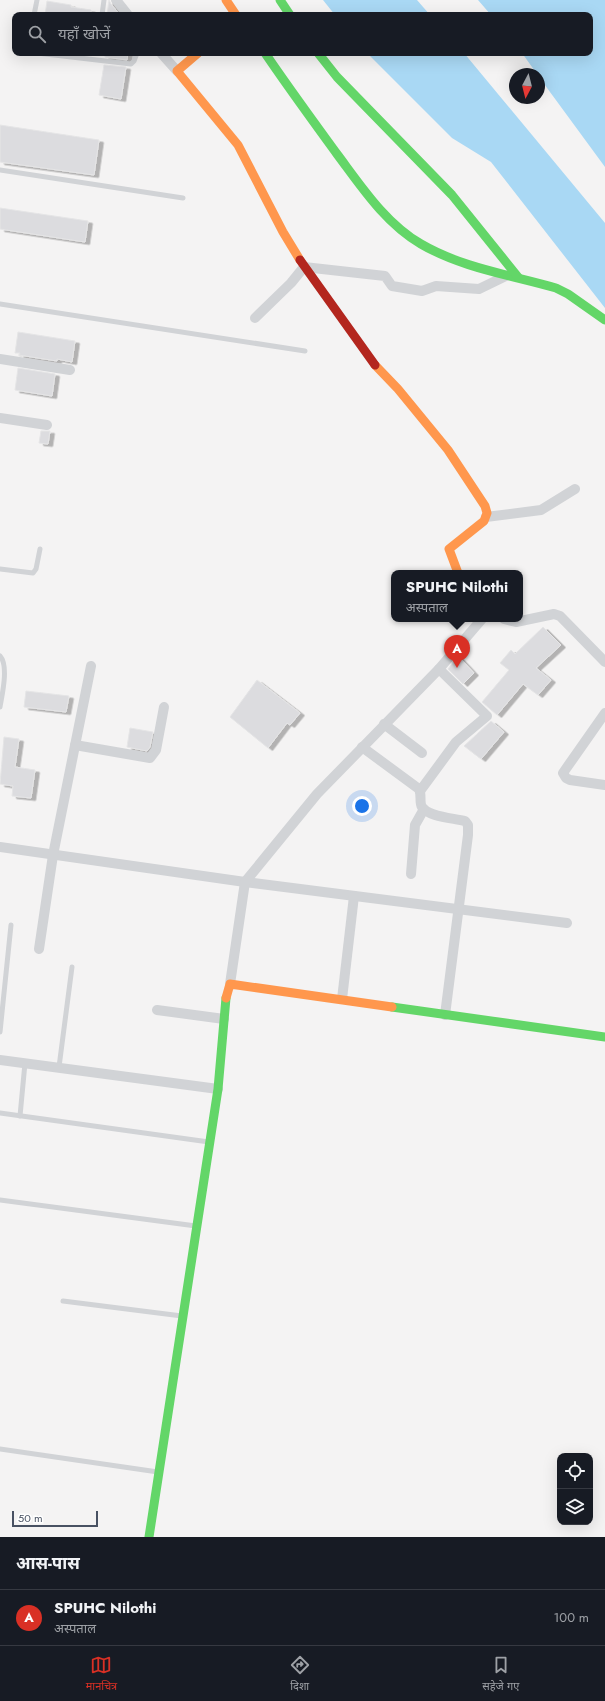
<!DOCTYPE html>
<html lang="hi">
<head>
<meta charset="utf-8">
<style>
  body { margin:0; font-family:Jost,"Noto Sans Devanagari",sans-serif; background:#20242c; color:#f1f3f6 }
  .controls { position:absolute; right:12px; bottom:12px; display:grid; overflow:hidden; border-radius:8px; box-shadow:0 4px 16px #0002 }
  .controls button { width:36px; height:36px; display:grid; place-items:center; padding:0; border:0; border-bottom:1px solid #363941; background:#171b24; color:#f1f3f6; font:20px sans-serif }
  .compass { position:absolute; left:509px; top:68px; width:36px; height:36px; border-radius:50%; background:#171b24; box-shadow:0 4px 16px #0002; rotate:187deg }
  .scale { position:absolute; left:12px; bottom:10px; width:86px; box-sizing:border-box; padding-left:4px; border:2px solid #485162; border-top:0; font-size:11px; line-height:14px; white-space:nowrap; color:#485162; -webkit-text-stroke:3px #fff; paint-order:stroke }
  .you { position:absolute; left:362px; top:806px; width:14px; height:14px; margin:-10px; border:3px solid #fff; border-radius:50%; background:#1a73e8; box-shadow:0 0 0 6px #1a73e833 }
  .badge { display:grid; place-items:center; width:26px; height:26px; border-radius:50%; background:#d93025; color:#fff; font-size:13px; font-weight:700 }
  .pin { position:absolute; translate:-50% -33px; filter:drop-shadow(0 1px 2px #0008) }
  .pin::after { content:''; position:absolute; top:21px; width:14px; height:12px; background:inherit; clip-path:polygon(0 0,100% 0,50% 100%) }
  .popup { position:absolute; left:391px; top:570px; width:132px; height:52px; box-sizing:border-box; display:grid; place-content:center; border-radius:8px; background:#171b24; filter:drop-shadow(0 1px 3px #0005); font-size:13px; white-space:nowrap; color:#9ea1a6 }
  .popup b { font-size:15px; color:#f1f3f6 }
  .popup::after { content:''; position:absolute; left:50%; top:100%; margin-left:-8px; border:8px solid transparent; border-top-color:#171b24 }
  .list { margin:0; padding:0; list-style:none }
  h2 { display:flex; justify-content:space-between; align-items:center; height:52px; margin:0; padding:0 16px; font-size:17px }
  h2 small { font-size:13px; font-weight:400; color:#9ea1a6 }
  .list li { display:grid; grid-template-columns:26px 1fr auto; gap:12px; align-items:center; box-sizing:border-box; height:56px; padding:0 16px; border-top:1px solid #363941 }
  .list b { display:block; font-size:15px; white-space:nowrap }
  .list p { margin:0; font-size:13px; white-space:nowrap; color:#9ea1a6 }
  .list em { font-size:13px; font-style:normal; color:#9ea1a6 }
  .icon { flex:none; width:22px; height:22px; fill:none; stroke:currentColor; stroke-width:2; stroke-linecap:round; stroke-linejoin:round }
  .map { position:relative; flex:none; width:605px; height:1537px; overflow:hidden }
  .search { position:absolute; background:#171b24; box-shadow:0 4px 16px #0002; left:12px; right:12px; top:12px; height:44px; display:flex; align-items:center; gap:10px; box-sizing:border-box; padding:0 14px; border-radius:8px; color:#9ea1a6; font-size:15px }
  .sheet { height:108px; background:#171b24 }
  nav { display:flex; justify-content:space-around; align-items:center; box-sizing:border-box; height:56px; border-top:1px solid #363941; background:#171b24; font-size:11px; color:#9ea1a6 }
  nav a { display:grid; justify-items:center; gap:2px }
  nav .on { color:#d93025 }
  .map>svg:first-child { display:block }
</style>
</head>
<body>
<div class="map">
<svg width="605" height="1537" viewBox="0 0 605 1537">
  <defs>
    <filter id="shadow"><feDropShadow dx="4.5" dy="2.5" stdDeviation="0" flood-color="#0004"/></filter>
  </defs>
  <rect width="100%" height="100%" fill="#f4f3f3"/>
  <g fill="#a9d8f4">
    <path d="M323,0H417L430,15H335Z"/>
    <path d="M478,0H605V167L539,77V74H537L522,53H590V15H491Z"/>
    <path d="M367,53H464L605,223V308L491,162L452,138Z"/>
  </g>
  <g fill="#dcdcdf" stroke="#e5e5e6" filter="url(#shadow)">
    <path d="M109,0L111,4L120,15H107Z"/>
    <path d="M47,1L71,5V7L91,10L90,15H45Z"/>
    <path d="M105,53H128L127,60L105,57Z"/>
    <path d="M104,65L126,67L121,99L99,95Z"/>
    <path d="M0,125L99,140L94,175L0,162Z"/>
    <path d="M0,208L88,221L85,242L0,229Z"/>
    <path d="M18,332L75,341L72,362L57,359V361L19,355L20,353H15Z"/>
    <path d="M18,368L55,374L52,396L15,390Z"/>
    <path d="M41,431H50L48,444L39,443Z"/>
    <path d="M543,627L561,645L536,668L551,680L538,695L523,684L497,715L482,702L509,670L500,663L511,650L515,654Z"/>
    <path d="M458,656L474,673L463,684L448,669Z"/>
    <path d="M257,680L300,713L290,725L287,723L268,748L230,717Z"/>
    <path d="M26,691L69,696L66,712L24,707Z"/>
    <path d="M491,721L504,732L481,759L464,746Z"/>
    <path d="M130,728L153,732L150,747L147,751L127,747Z"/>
    <path d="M4,737L19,739L15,767L35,770L31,798L12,796L13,786L0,784Z"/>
  </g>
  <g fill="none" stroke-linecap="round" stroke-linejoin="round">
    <g stroke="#d1d3d6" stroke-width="5">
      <path d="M34,15L37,0"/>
      <path d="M102,15L104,0"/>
      <path d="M37,53L131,64L134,61L137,53"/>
      <path d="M0,170L183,198"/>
      <path d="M0,304L305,351"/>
      <path d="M0,569L33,573L36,569L40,549"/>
      <path d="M0,656C9,666 2,695 0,707"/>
      <path d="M0,1032L11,925"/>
      <path d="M59,1067L72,967"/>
      <path d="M0,1113L209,1142"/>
      <path d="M20,1116L25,1063"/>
      <path d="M0,1200L196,1226"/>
      <path d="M63,1301L182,1316"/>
      <path d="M0,1449L158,1472"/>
    </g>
    <g stroke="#d1d3d6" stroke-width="10">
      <path d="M116,0L128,15"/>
      <path d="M161,53L177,71"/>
      <path d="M255,318L291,283L304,267L385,276L392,286L422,291L436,286L479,289L508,275"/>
      <path d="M0,359L70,370"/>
      <path d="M0,418L47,425"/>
      <path d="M486,517L541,510L575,489"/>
      <path d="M504,619L516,622L554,614L560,616L605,662"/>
      <path d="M605,713L563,773L566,778L570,780L605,785"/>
      <path d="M384,724L422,753"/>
      <path d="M75,745L150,758L156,750L164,707"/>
      <path d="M362,747L419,789C422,795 419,802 422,807C428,817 454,818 465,821L468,825V835L445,1015"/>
      <path d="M420,791L456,742L487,716L439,669"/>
      <path d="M0,847L245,882L567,923"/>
      <path d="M411,874L415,825L424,809"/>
      <path d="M39,949L53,855L91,666"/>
      <path d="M230,984L245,882L317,794L439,669L482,619"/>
      <path d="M342,999L354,896"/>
      <path d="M157,1010L224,1019"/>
      <path d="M0,1060L218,1089"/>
    </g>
    <g stroke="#63d668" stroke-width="9">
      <path d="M280,0L290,15"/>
      <path d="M265,53C288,87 313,121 337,154C361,186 385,223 421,244C462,268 511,275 556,288L568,294L605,320"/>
      <path d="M318,53L337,77L452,195L518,277"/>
      <path d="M392,1007L605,1037"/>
      <path d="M149,1537L218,1089L226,998"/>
    </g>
    <g stroke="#ff974d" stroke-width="9">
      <path d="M226,0L236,15"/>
      <path d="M198,53L177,71L238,145L283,232L300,260"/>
      <path d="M375,365L398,389L448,450L485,506L487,513L484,521L449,549L458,573"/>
      <path d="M226,998L230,984L392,1007"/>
    </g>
    <path stroke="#b3261e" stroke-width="9" d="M300,260L375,365"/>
  </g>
</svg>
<div class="controls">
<button><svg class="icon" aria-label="locate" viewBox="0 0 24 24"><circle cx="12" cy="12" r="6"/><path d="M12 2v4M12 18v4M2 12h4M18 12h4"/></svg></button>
<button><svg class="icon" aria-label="layers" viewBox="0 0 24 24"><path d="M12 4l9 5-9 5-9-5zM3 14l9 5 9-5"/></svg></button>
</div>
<svg class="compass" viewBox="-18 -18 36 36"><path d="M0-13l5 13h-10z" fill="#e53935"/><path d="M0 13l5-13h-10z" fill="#9ea1a6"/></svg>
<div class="scale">50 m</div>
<div class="you"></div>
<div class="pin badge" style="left:457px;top:668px">A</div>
<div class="popup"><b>SPUHC Nilothi</b>अस्पताल</div>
<div class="search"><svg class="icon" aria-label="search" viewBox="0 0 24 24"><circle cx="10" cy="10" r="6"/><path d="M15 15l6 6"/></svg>यहाँ खोजें</div>
</div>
<section class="sheet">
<h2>आस-पास<small></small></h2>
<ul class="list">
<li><span class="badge">A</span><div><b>SPUHC Nilothi</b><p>अस्पताल</p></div><em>100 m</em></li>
</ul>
</section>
<nav>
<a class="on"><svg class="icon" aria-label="map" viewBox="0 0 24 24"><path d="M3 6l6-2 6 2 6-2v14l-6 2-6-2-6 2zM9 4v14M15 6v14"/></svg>मानचित्र</a>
<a><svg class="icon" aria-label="directions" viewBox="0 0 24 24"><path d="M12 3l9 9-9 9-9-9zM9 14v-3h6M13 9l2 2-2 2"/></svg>दिशा</a>
<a><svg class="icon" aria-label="saved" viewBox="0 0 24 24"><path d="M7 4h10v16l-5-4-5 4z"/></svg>सहेजे गए</a>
</nav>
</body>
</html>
